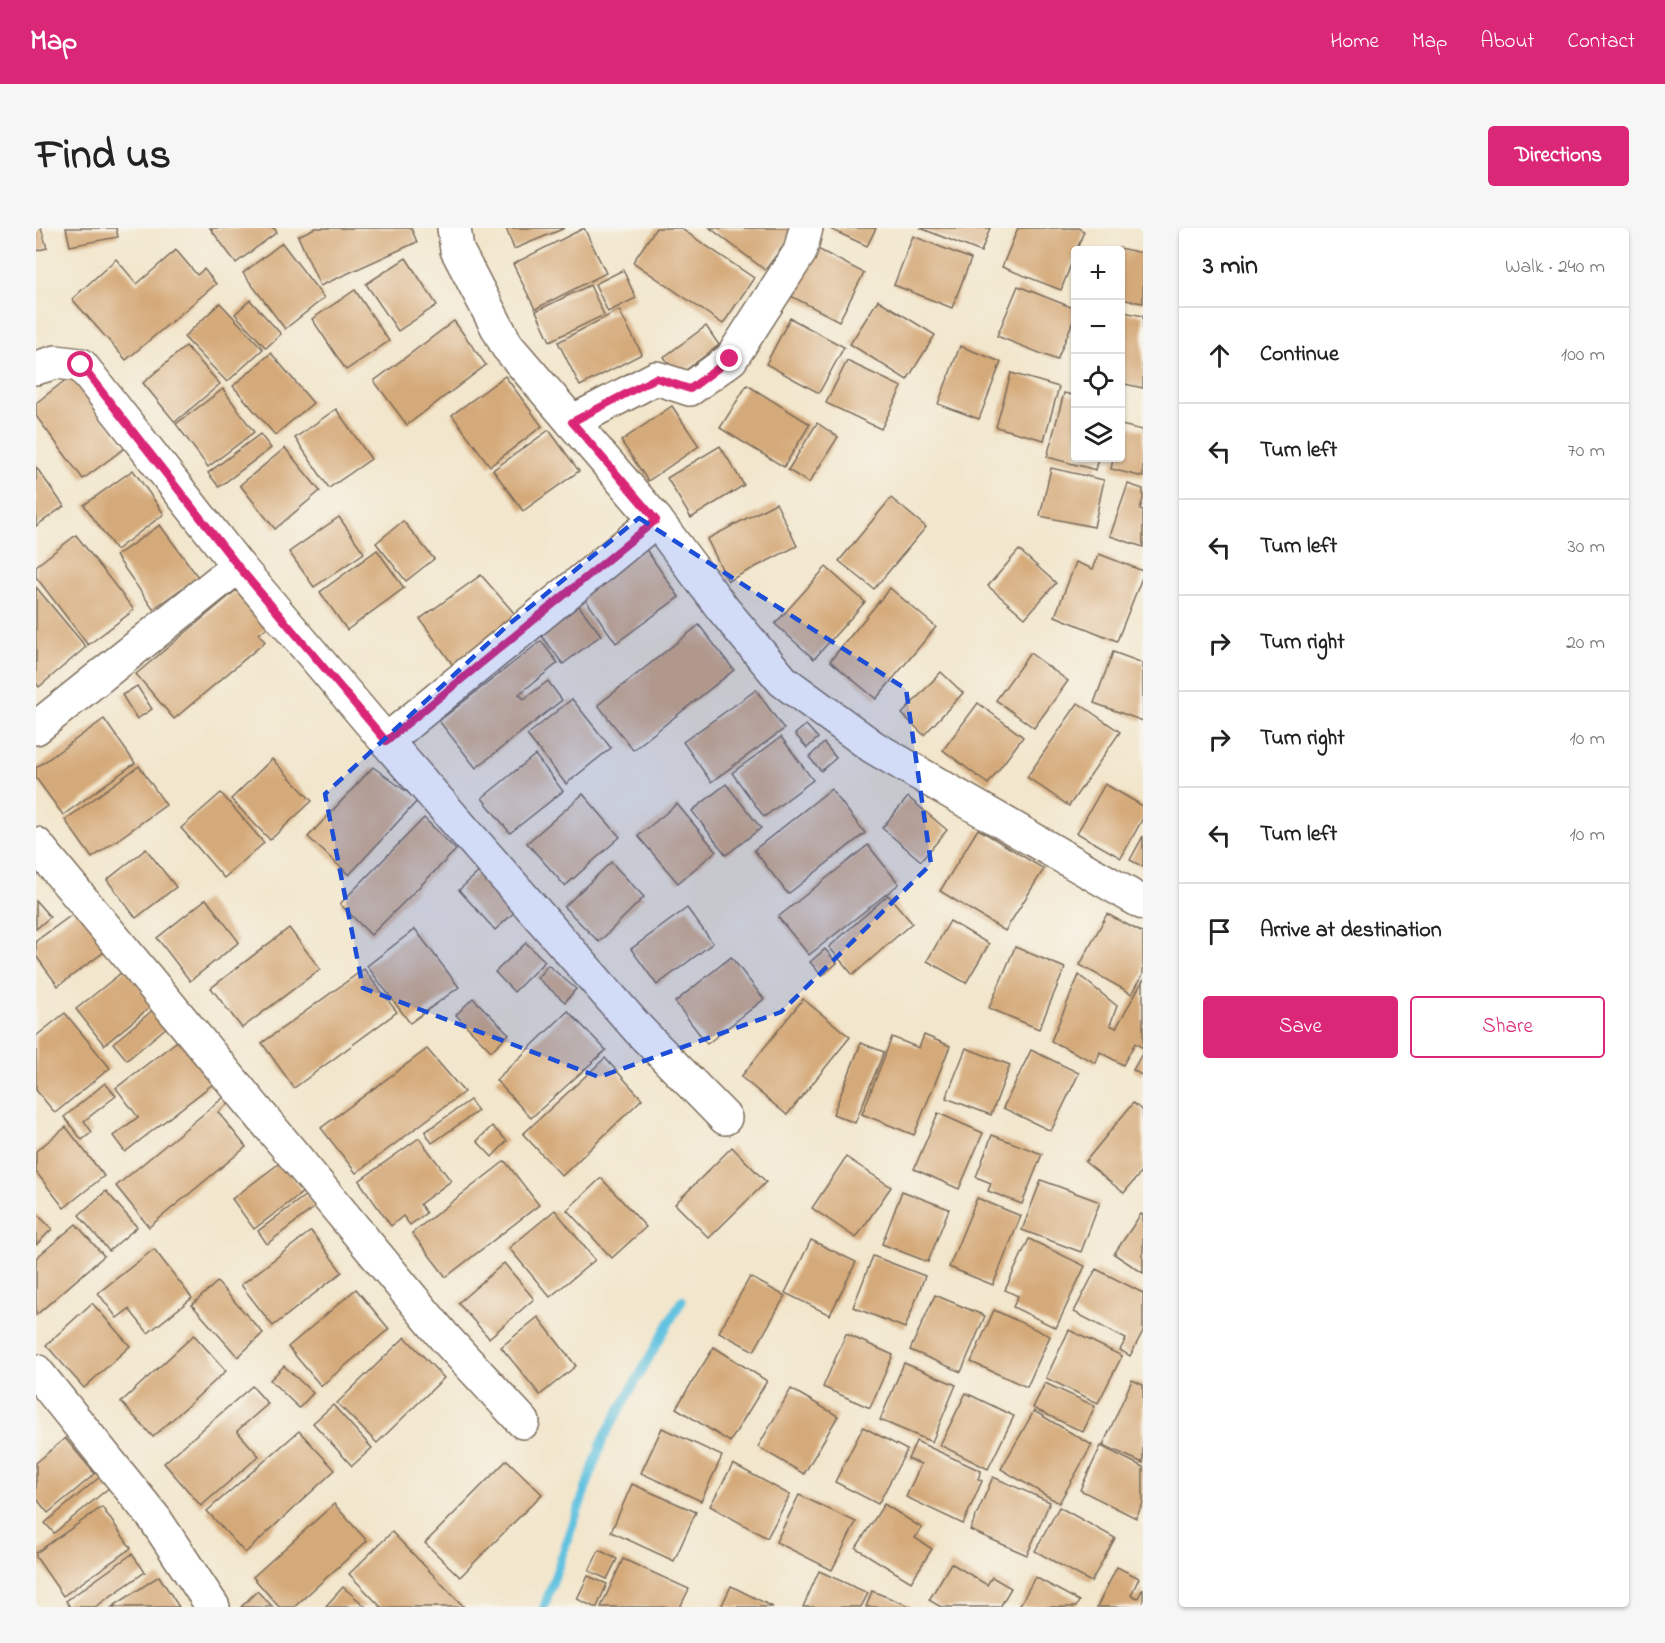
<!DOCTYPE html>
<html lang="en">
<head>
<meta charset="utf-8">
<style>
  body { margin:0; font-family:"Indie Flower",sans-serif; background:#f6f6f6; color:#222 }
  .controls { position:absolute; right:18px; top:18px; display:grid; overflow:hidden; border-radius:6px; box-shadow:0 2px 4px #0004 }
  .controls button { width:54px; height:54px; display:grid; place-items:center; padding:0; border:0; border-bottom:2px solid #e0e0e0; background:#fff; color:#222; font:30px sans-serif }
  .stop { position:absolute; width:18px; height:18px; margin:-14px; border:4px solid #db2777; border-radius:50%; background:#fff }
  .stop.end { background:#db2777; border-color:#fff; box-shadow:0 2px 6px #0008 }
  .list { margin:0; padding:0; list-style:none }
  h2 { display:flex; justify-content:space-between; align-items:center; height:78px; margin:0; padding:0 24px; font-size:26px }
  h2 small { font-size:20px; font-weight:400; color:#767676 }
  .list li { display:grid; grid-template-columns:39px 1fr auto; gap:18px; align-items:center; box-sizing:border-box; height:96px; padding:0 24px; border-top:2px solid #e0e0e0 }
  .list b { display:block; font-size:22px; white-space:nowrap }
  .list em { font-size:20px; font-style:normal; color:#767676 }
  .actions { display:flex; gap:12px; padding:18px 24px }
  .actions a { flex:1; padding:14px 0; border:2px solid #db2777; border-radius:6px; text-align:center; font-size:21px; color:#db2777 }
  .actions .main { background:#db2777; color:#fff }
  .icon { flex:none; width:33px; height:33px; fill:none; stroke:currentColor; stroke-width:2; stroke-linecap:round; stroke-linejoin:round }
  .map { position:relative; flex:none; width:1107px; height:1379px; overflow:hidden; border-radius:6px }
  header { display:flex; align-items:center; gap:36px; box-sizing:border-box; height:84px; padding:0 30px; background:#db2777; color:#fff }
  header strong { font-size:28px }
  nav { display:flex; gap:33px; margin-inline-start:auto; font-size:21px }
  .intro { display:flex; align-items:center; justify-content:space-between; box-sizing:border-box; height:144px; padding:0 36px }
  h1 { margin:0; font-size:42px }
  .button { padding:15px 27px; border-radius:6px; background:#db2777; color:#fff; font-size:21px; font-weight:700 }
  main { display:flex; gap:36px; padding:0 36px }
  aside { flex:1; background:#fff; border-radius:6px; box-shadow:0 2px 4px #0004 }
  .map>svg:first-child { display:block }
</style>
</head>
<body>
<header>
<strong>Map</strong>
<nav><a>Home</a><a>Map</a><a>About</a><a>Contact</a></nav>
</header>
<div class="intro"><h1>Find us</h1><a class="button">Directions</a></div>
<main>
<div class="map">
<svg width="1107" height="1379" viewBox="0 0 1107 1379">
  <rect width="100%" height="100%" fill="#f7f3e8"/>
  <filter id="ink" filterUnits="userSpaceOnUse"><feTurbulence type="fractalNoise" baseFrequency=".0167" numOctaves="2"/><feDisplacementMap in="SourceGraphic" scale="12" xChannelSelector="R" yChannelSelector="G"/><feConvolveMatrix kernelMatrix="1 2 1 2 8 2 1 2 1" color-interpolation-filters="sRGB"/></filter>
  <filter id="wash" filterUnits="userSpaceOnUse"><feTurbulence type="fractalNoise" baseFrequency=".008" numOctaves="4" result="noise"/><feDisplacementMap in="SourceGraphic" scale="24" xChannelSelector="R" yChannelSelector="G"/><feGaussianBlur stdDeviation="1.35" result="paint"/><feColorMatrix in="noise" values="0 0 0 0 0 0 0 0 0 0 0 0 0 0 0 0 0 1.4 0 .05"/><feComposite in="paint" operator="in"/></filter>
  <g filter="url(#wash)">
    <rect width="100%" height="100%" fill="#f2e6cc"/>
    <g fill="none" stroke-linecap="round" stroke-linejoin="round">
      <path stroke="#62c2e0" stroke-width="9" d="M508,1379L567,1211L646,1072"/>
    </g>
    <g id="blocks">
      <g fill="#d5aa7a">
        <path d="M0,0H5L11,20L0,23Z"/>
        <path d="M30,0H80L82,9L34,18Z"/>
        <path d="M174,0H238L241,4L200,35Z"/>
        <path d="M279,0H375L381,14L284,58L262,8Z"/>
        <path d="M470,0H529L478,21Z"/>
        <path d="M548,0L570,45L499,81L477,36Z"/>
        <path d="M620,0H644L718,50L687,96L597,34Z"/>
        <path d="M674,0H761L729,42Z"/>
        <path d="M792,0H840L831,18Z"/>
        <path d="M884,0H954L945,24Z"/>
        <path d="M982,0H1042L1048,3L1025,62L966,39Z"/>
        <path d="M877,8L935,31L916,80L858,57Z"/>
        <path d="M246,15L288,70L249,101L207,45Z"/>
        <path d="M774,17L828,45L803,93L749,65Z"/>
        <path d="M1083,20L1107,25V75L1084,71V22H1083Z"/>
        <path d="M140,22L161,47L168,41L180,56L90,132L36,71L80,31L101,56Z"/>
        <path d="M370,30L401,77L362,103L330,56Z"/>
        <path d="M587,42L600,70L572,84L559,56Z"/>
        <path d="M554,57L568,87L514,113L500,83Z"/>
        <path d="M982,58L1040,81V86L1021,132L961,108Z"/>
        <path d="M319,62L353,113L310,142L276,91Z"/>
        <path d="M214,72L245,106L230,120L199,86Z"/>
        <path d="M842,72L899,107L871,152L814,116Z"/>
        <path d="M184,75L227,121L191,154L148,109Z"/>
        <path d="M583,82L606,126L544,158L522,114Z"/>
        <path d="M1084,83L1107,88V160L1084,155Z"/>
        <path d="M754,90L808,119L783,165L730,136Z"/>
        <path d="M418,93L450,137L371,197L338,153Z"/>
        <path d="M670,98L683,117L642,148L628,129Z"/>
        <path d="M150,118L184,156L139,194L107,155Z"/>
        <path d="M924,118L965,134L943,191L902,176Z"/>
        <path d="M235,125L277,175L239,207L197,158Z"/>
        <path d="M811,133L866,159L845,201L790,175Z"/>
        <path d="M975,145L1023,159L1008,212L960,199Z"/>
        <path d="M36,147L90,219L47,251L0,188V175Z"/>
        <path d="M469,148L506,198L454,238L416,187Z"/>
        <path d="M711,157L774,196L748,239L684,200Z"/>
        <path d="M187,161L218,204L172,239L140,196Z"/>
        <path d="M1028,165L1040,168V230H1063L1060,242L1011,229Z"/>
        <path d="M636,178L663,218L612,253L585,213Z"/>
        <path d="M300,181L335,231L293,260L259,210Z"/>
        <path d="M781,195L802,209L773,255L752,242Z"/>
        <path d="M1085,197L1107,202V249L1075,241L1077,230H1084Z"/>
        <path d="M513,202L543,243L487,283L457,242Z"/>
        <path d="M224,206L235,220L183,259L172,245Z"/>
        <path d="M684,218L708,257L655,290L631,250Z"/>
        <path d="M249,220L284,263L239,301L204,257Z"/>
        <path d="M0,239L28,278L0,298Z"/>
        <path d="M1015,240L1068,252L1058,299L1004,288Z"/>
        <path d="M97,242L128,286L80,322L48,277Z"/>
        <path d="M1092,256L1107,261V271L1104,281L1107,282V319L1074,308Z"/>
        <path d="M855,270L890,299L838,361L803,333Z"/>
        <path d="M740,275L761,318L692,353L671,311Z"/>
        <path d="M303,289L328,325L278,359L253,324Z"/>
        <path d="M367,293L398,331L370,353L340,315Z"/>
        <path d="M124,297L162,349L117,381L80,328Z"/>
        <path d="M40,307L98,382L52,417L0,349V338Z"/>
        <path d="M609,320L643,369L580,415L545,365Z"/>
        <path d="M341,322L368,360L311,402L284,364Z"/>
        <path d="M983,322L1020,355L989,390L952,358Z"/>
        <path d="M1063,326L1107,343V347L1081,413L1019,388L1040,334L1057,341Z"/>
        <path d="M790,339L829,374L778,431L739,396Z"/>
        <path d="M445,347L485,393L419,440L384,391Z"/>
        <path d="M210,354L241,391L223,406L229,414L138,491L100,446Z"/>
        <path d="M0,359L50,419L3,459L0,455Z"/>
        <path d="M854,360L900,399L840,471L794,433Z"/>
        <path d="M543,378L565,407L527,436L505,407Z"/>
        <path d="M663,397L698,442L597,522L562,477Z"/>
        <path d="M505,413L522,435L483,466L488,471L512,453L526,472L440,540L403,493Z"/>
        <path d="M1077,424L1107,435V493L1058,475Z"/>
        <path d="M994,425L1032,453L998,500L960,472Z"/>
        <path d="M905,444L927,465L888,507L866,486Z"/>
        <path d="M101,458L116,481L101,491L86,467Z"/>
        <path d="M720,462L748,501L675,554L647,514Z"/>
        <path d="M536,471L575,520L530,556L491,507Z"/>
        <path d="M942,475L987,509L952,556L907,522Z"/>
        <path d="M1042,475L1084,504L1033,578L991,549Z"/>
        <path d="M68,491L99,535L27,587L0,550V540Z"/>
        <path d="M770,497L782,510L771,520L759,506Z"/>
        <path d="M745,509L777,552L728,589L696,545Z"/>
        <path d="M788,515L800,530L785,543L773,529Z"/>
        <path d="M499,527L527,563L474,605L446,570Z"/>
        <path d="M236,531L276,573L234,612L195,571Z"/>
        <path d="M103,538L130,577L56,630L29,592Z"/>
        <path d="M337,539L382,572L313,647L272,609Z"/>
        <path d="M690,556L725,600L690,627L656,583Z"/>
        <path d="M1069,556L1107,578V590L1085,630L1041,605Z"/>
        <path d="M795,561L829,605L752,666L718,622Z"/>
        <path d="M185,565L228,615L188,650L145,600Z"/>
        <path d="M547,566L584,609L529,658L491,615Z"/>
        <path d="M872,569L911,602L885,633L846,600Z"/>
        <path d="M641,576L680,623L642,655L602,608Z"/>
        <path d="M388,590L420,622L335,707L304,676Z"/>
        <path d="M942,601L1008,641L969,703L904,663Z"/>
        <path d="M1107,608V639L1094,632Z"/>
        <path d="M832,617L863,656L773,727L742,689Z"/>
        <path d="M110,621L140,659L100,690L71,652Z"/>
        <path d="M575,634L608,669L563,714L528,679Z"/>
        <path d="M444,643L480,683L459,702L423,662Z"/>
        <path d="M852,667L876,695L817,747L793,719Z"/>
        <path d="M170,671L203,714L154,753L121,710Z"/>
        <path d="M0,673L14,689L0,701Z"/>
        <path d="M651,680L677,715L621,757L595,721Z"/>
        <path d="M44,681L72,721L22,758L0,728V713Z"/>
        <path d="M1071,686L1107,705V746L1096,766L1044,737Z"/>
        <path d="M914,693L953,716L930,755L891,733Z"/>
        <path d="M253,700L284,741L206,800L175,760Z"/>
        <path d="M379,701L423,759L374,795L331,738Z"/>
        <path d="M490,715L509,733L478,764L459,744Z"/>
        <path d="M979,719L1029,740L1003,801L953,780Z"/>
        <path d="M789,721L801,735L786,748L774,734Z"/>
        <path d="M695,729L728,771L671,816L639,774Z"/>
        <path d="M512,737L540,761L529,774L501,750Z"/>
        <path d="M90,741L118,776L68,817L40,781Z"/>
        <path d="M328,741L361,784L258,860L226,815Z"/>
        <path d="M1043,747L1081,778L1074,797L1080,800L1107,752V820L1099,815L1087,837L1064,824L1060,835L1015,813Z"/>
        <path d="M437,770L473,806L455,823L420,787Z"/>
        <path d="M767,771L814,809L751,887L705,849Z"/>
        <path d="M117,782L131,799L91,832L77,815Z"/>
        <path d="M532,783L570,822L495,890L460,852Z"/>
        <path d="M29,785L74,840L19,885L0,862V808Z"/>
        <path d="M888,807L914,818L878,907L826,886L856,809L883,820Z"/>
        <path d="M144,811L178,855L89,924L77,908L102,889L80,860Z"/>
        <path d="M825,815L848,824L819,895L797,886Z"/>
        <path d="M930,820L974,837L955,887L910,870Z"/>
        <path d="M391,821L428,864L320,945L285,900Z"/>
        <path d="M995,822L1043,845L1015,903L967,880Z"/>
        <path d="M1107,824V848L1097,842Z"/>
        <path d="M569,830L606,871L526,948L487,906Z"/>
        <path d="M69,855L80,868L48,893L56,904L46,912L28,889Z"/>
        <path d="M193,865L198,871L182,884L210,919L113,999L80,958Z"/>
        <path d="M434,872L442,883L396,915L389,904Z"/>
        <path d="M1097,875L1107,883V942L1088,965L1049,934Z"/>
        <path d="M902,885L947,905L923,961L878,941Z"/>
        <path d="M456,898L471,913L456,929L441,913Z"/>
        <path d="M30,899L68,948L28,980L0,944V923Z"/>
        <path d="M956,907L1006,926L986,976L952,963L955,955L940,949Z"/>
        <path d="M383,910L415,953L384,976L390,985L374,997L367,988L355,998L323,953Z"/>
        <path d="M696,919L730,954L673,1010L639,976Z"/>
        <path d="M810,929L855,959L820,1010L776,980Z"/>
        <path d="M469,933L503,977L410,1049L376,1005Z"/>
        <path d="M245,934L267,964L218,1001L196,971Z"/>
        <path d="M565,950L610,999L576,1030L531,982Z"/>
        <path d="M1005,952L1064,974L1045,1024L986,1002Z"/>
        <path d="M70,963L101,999L73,1023L43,987Z"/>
        <path d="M866,963L913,981L892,1034L846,1016Z"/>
        <path d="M270,967L279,979L231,1016L222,1003Z"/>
        <path d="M941,970L985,988L957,1057L913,1039Z"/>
        <path d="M519,982L559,1032L514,1069L473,1020Z"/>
        <path d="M0,985L16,1001L0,1017Z"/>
        <path d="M1105,986L1107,987V1045L1078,1026Z"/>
        <path d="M40,996L68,1028L0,1087V1030Z"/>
        <path d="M275,1003L306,1044L237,1098L205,1057Z"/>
        <path d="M993,1011L1049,1038L1020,1100L977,1079L982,1068L969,1062Z"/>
        <path d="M775,1012L820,1034L794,1087L749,1065Z"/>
        <path d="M118,1021L156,1070L112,1105L93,1081L81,1090L62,1065Z"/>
        <path d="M837,1028L889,1048L869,1100L817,1079Z"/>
        <path d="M468,1035L498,1071L453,1110L422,1075Z"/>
        <path d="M1060,1041L1107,1065V1103L1094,1128L1084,1122L1090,1111L1038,1084Z"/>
        <path d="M714,1049L749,1068L718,1123L683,1104Z"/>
        <path d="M181,1054L227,1105L202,1129L156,1077Z"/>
        <path d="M320,1061L353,1101L285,1158L252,1119Z"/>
        <path d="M899,1067L949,1088L925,1144L874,1122Z"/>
        <path d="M56,1075L94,1118L48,1160L10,1117Z"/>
        <path d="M958,1082L1014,1108L991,1159L935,1134Z"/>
        <path d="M502,1089L540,1138L504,1167L465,1119Z"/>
        <path d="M1033,1102L1086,1128L1062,1175L1010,1150Z"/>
        <path d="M810,1106L857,1127L834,1180L787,1159Z"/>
        <path d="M158,1107L190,1143L117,1209L85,1174Z"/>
        <path d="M369,1109L408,1150L341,1215L301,1175Z"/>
        <path d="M678,1119L731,1153L694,1214L640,1180Z"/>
        <path d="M868,1135L920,1157L896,1214L844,1192Z"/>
        <path d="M248,1138L277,1165L263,1180L234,1152Z"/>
        <path d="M1096,1152L1107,1157V1235L1067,1217Z"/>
        <path d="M1009,1155L1059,1178L1047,1204L997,1180Z"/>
        <path d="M216,1158L232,1176L201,1203L223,1228L165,1278L128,1235Z"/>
        <path d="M755,1161L802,1188L768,1246L722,1219Z"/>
        <path d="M930,1165L978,1188L952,1241L904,1217Z"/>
        <path d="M297,1177L336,1220L316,1238L277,1195Z"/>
        <path d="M998,1183L1056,1217L1023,1275L965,1241Z"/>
        <path d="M827,1199L871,1222L842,1276L799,1254Z"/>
        <path d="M626,1200L686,1228L665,1273L605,1245Z"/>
        <path d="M263,1203L299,1242L209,1325L171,1283Z"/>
        <path d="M29,1210L59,1246L12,1285L0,1270V1235Z"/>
        <path d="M880,1213L945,1243L942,1251L946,1253L927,1296L870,1269L885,1236L872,1231Z"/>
        <path d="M1065,1218L1107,1239V1275L1100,1290L1044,1262Z"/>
        <path d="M471,1232L506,1266L424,1349L389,1315Z"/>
        <path d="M697,1236L754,1267L731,1310L674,1278Z"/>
        <path d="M65,1248L74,1259L18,1305L9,1295Z"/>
        <path d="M957,1249L1014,1274L991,1327L934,1302Z"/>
        <path d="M596,1256L660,1284L638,1333L575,1304Z"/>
        <path d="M763,1267L820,1294L796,1342L740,1314Z"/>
        <path d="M298,1276L331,1313L258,1379H243L217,1349Z"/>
        <path d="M848,1276L886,1300L879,1310L896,1321L875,1354L820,1320Z"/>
        <path d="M66,1279L95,1320L27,1368L0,1329V1325Z"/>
        <path d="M1023,1279L1079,1310L1055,1354L999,1323Z"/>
        <path d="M356,1304L428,1379H345L313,1346Z"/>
        <path d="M563,1322L581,1331L571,1351L553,1343Z"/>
        <path d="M96,1326L109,1344L59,1379H34L30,1373Z"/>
        <path d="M587,1331L653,1361L644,1379H565Z"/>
        <path d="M915,1335L951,1357L956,1349L975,1360L964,1379H905L893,1372Z"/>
        <path d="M1081,1339L1103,1350L1095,1367L1102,1370L1107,1360V1379H1061Z"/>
        <path d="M783,1343L832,1365L825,1379H767Z"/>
        <path d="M123,1348L143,1379H76Z"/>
        <path d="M552,1348L571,1356L561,1379H558L541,1371Z"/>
        <path d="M999,1349L1043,1373L1040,1379H983Z"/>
        <path d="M695,1358L737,1379H685Z"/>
        <path d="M307,1359L330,1379H289Z"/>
        <path d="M221,1363L237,1379H205Z"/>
        <path d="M836,1363L876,1379H830Z"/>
      </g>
    </g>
  </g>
  <g filter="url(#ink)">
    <use href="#blocks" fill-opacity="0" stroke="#7b6c5b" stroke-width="1.5"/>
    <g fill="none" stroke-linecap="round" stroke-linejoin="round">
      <defs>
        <g id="minor">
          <path d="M418,0L421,22L471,118L620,292L687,381L747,453L837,519L1107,675"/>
          <path d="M0,140L20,134L45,137L202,338L350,513L603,802L689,890"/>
          <path d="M536,194L620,150L654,161L695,131L764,24L770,0"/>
          <path d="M0,500L202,338"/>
          <path d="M350,513L620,292"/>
          <path d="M0,616L409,1110L487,1194"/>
          <path d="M0,1143L119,1291L177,1379"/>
        </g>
      </defs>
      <use href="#minor" stroke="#7b6c5b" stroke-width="36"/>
      <use href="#minor" stroke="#fff" stroke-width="33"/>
    </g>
  </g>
  <g fill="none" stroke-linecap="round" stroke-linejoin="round" filter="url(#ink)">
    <path stroke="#db2777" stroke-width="8" d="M45,137L202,338L350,513L620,292L536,194L620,150L654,161L694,131"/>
  </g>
  <path fill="#1d4ed8" fill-opacity="0.2" stroke="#1d4ed8" stroke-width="4.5" stroke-dasharray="12 8" stroke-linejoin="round" d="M603,290L870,461L895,636L745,784L563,849L327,760L289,566L472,397Z"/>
</svg>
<div class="controls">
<button>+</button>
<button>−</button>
<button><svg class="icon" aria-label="locate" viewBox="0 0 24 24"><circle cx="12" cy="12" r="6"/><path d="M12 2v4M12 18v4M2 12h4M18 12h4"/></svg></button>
<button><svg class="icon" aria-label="layers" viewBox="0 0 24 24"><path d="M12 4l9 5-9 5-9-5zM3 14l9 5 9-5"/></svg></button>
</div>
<div class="stop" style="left:45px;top:137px"></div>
<div class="stop end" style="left:694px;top:131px"></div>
</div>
<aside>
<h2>3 min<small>Walk · 240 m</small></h2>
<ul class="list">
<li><svg class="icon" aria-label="ahead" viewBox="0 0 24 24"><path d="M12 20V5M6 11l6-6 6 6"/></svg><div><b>Continue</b></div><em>100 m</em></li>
<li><svg class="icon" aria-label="left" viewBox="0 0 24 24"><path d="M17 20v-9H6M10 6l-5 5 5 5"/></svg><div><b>Turn left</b></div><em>70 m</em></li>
<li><svg class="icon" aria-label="left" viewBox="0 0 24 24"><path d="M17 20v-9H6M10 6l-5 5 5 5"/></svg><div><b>Turn left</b></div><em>30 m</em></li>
<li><svg class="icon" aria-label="right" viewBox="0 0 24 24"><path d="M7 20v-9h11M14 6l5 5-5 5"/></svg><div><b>Turn right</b></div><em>20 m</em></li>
<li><svg class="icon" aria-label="right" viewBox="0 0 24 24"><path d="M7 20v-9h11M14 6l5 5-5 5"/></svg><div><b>Turn right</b></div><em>10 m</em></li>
<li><svg class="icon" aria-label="left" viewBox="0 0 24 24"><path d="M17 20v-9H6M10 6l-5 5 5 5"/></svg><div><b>Turn left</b></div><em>10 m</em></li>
<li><svg class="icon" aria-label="arrive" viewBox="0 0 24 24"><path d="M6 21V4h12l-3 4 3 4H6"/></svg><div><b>Arrive at destination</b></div></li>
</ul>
<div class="actions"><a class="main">Save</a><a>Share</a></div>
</aside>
</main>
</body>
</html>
